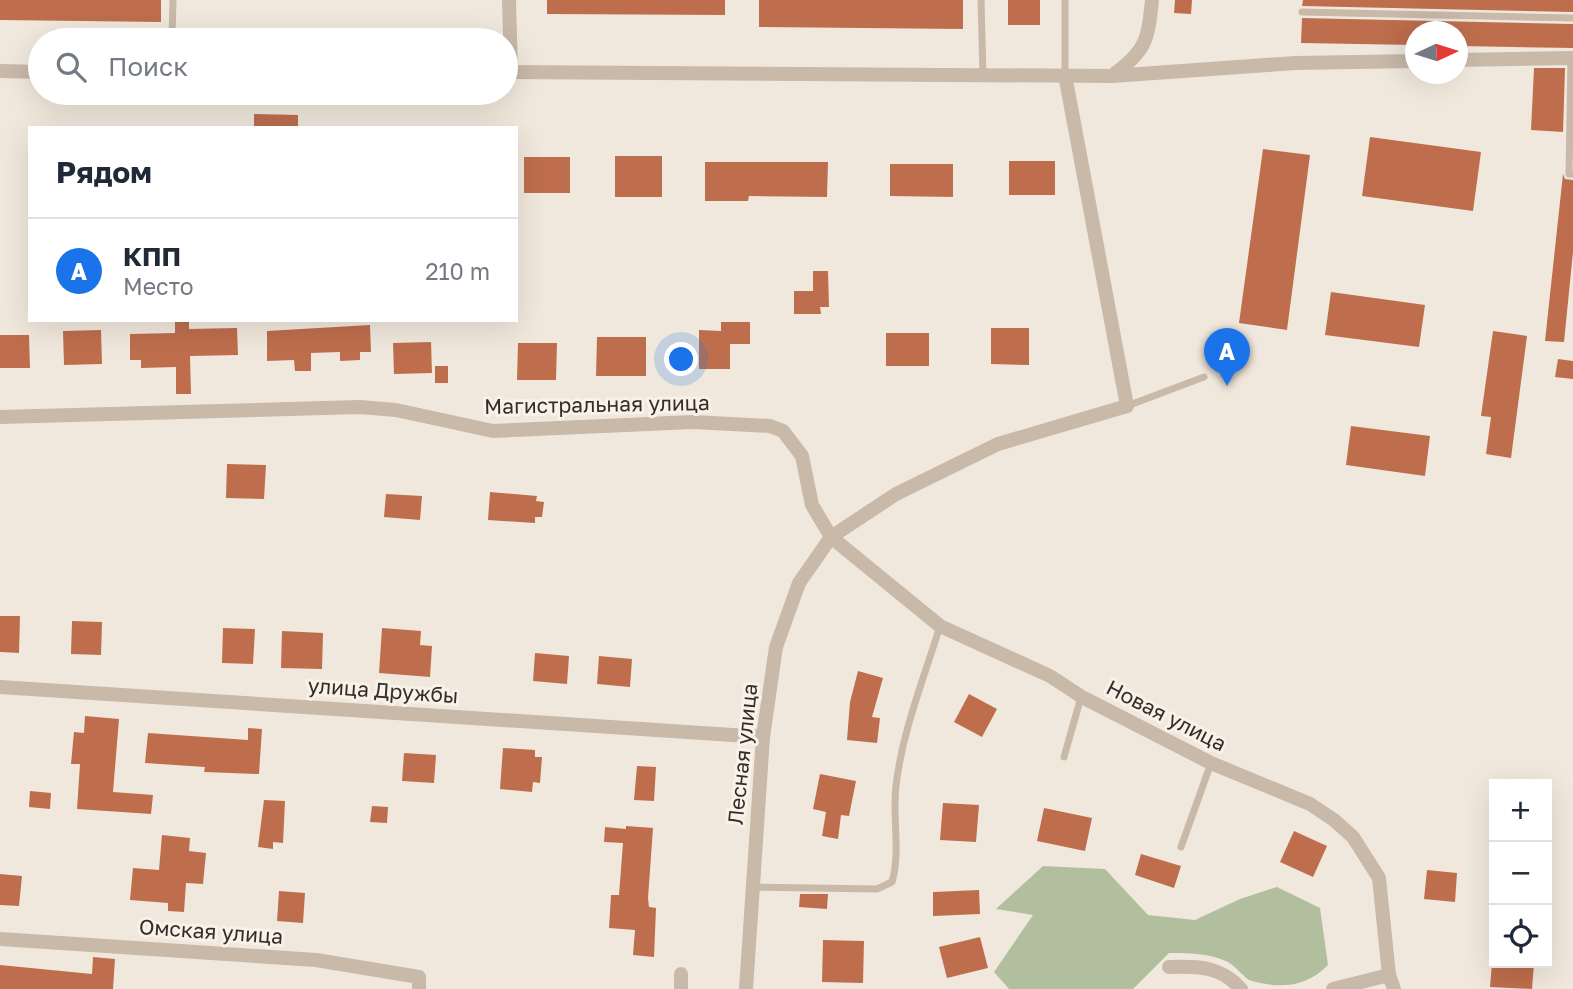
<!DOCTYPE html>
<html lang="ru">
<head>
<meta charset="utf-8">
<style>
  body { margin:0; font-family:"Golos Text",sans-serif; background:#f2f2f3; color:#1f2937 }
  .controls { position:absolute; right:21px; bottom:21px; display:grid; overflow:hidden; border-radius:0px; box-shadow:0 7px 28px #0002 }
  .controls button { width:63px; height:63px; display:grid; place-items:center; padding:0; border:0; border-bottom:2px solid #e0e1e3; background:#fff; color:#1f2937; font:35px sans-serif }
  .compass { position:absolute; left:1405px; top:21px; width:63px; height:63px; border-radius:50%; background:#fff; box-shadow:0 7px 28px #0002; rotate:86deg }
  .you { position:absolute; left:682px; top:360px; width:24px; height:24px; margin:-18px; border:5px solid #fff; border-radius:50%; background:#1a73e8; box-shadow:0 0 0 10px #1a73e833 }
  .badge { display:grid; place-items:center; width:46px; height:46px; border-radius:50%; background:#1a73e8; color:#fff; font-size:23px; font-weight:700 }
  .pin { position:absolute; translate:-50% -58px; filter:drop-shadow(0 2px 4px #0008) }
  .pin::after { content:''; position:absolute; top:37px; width:24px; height:21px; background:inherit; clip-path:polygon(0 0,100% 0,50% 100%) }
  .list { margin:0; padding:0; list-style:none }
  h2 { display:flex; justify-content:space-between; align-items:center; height:91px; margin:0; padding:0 28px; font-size:30px }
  h2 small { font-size:23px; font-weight:400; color:#747a83 }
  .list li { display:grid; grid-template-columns:46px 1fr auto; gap:21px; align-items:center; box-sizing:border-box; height:105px; padding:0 28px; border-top:2px solid #e0e1e3 }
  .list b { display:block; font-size:26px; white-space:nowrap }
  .list p { margin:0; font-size:23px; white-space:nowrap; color:#747a83 }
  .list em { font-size:23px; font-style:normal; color:#747a83 }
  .icon { flex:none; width:38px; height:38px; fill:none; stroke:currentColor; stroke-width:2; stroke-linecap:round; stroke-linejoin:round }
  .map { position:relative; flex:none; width:1573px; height:989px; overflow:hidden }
  .search { position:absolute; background:#fff; box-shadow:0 7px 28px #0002; left:28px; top:28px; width:490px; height:77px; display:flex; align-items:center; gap:18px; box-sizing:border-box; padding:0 24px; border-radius:38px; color:#747a83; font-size:26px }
  .panel { position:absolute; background:#fff; box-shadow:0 7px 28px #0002; left:28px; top:126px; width:490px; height:196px; border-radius:0px }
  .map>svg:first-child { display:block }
</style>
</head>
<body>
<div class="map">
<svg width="1573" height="989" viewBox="0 0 1573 989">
  <rect width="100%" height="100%" fill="#f1e8dd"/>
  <path fill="#b2bf9e" d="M1043,866L1105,869L1148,915L1195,920L1240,899L1277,887L1320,908L1328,965C1306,988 1278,989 1249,980C1242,975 1236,967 1228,962C1209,953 1189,953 1169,953L1133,989H1009L994,972L1033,915L996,909Z"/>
  <g fill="#be6e4d">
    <path d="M0,0H161V22L0,20Z"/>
    <path d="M547,0H725V15L547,14Z"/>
    <path d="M759,0H963V29L759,27Z"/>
    <rect x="1008" y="0" width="32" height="25"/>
    <path d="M1175,0H1192L1191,14L1174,13Z"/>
    <path d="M1303,0H1573V12L1302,6Z"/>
    <path d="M1302,18L1573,24V48L1458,46V32H1416V45L1301,43Z"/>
    <path d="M1534,68H1565L1563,132L1531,130Z"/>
    <path d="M254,114L298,115V128H254Z"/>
    <path d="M1370,137L1481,152L1473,211L1362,196Z"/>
    <path d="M1263,149L1310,155L1287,330L1239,323Z"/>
    <rect x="615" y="156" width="47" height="41"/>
    <rect x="524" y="157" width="46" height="36"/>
    <rect x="1009" y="161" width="46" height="34"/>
    <path d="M705,162H828L827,197L749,196L748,201H705Z"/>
    <path d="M890,164H953V197L890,196Z"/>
    <path d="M1563,174L1565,179L1573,180V252L1564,342L1545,341Z"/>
    <path d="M813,271H828L829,307H820L821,314H794V291H813Z"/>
    <path d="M1331,292L1425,305L1419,347L1325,335Z"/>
    <path d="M189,321V329L237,328L238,355L190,356L191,394H176V367L141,368V360H130V334L175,333V322Z"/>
    <path d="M721,322H750V344H730V369H699V330L721,331Z"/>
    <path d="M370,325L371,352H360V360L340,361V352L311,353V371H295L294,360L267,361V331Z"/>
    <path d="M991,328H1029V365L991,364Z"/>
    <path d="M101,330L102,364L64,365L63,331Z"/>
    <path d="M1493,331L1527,336L1511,458L1486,454L1491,417L1481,416Z"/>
    <rect x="886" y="333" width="43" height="33"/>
    <path d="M0,335H29L30,368H0Z"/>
    <path d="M597,337H646V376H596Z"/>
    <path d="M431,342L432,373L394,374L393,343Z"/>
    <path d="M518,343H557L556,380H517Z"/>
    <path d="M1558,359L1573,361V379L1555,377Z"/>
    <rect x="435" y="366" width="13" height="17"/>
    <path d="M1351,426L1430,436L1425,476L1346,465Z"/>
    <path d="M227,464L266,465L264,499L226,498Z"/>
    <path d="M490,492L537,496L536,501L544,502L542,517H535V523L488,520Z"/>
    <path d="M386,494L422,496L420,520L384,517Z"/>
    <path d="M0,616H20L19,653L0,652Z"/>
    <path d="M72,621L102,622L101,655L71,654Z"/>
    <path d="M223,628L255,629L253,664L222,663Z"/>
    <path d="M382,628L421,631L420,645L432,646L430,677L379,673Z"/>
    <path d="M282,631L323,633L322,669L281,668Z"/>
    <path d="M535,653L569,656L567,684L533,681Z"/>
    <path d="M599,656L632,659L630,687L597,684Z"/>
    <path d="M858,671L883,678L872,717L880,718L877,743L847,740L850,702Z"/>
    <path d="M969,694L997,709L982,737L954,722Z"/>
    <path d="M85,716L119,719L113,792L153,795L151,814L77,809L80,764H71L74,732L84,733Z"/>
    <path d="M248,728L262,729L259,774L204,772L205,767L145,763L148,733L248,740Z"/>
    <path d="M503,748L535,750V757H542L540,783L533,782L532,792L500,789Z"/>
    <path d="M404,753L436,755L434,783L402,781Z"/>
    <path d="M637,766L656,767L654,801L634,800Z"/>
    <path d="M820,774L856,781L849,816L841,815L838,839L822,836L826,812L813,809Z"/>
    <path d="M30,791L51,793L50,809L29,807Z"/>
    <path d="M264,800L285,801L283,843L273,842V849L258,847Z"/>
    <path d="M943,803L979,805L976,842L940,840Z"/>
    <path d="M372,806L388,807L387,823L370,822Z"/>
    <path d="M1044,808L1092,818L1085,851L1037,841Z"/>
    <path d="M626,826L653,828L648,898L649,907L656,908L654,957L633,955L635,930L609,928L611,895H619L623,843L604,842L605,827L626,829Z"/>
    <path d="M1294,831L1327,846L1313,877L1280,862Z"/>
    <path d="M162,835L190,838L189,851L206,853L203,884L186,883L184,912L168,911V903L130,900L133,868L159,870Z"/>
    <path d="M1141,854L1181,866L1174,888L1135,875Z"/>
    <path d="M1427,870L1457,873L1455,902L1424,899Z"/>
    <path d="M0,874L22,876L19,906L0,905Z"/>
    <path d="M979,890L980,914L933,916V892Z"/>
    <path d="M279,891L305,893L303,923L277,921Z"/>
    <path d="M800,894H828L827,909L799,907Z"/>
    <path d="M980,937L988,968L947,978L939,947Z"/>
    <path d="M823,940L864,941L863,983L822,982Z"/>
    <path d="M93,957L115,959L113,989H0V965L92,974Z"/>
    <path d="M1492,963H1534L1532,989L1490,987Z"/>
  </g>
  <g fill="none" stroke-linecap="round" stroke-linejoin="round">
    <g stroke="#c8b9a9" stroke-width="7">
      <path d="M981,0L983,74"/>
      <path d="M1302,12L1573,18"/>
      <path d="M172,40L173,0"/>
      <path d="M1571,58L1569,174H1573"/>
      <path d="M1065,75V0"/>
      <path d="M1127,406L1204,377"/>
      <path d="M1064,757L1081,697"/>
      <path d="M1181,847L1211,763"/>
      <path d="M753,887L877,889L892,882C901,851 892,818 896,786C902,732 924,678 940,626"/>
    </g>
    <g stroke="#c8b9a9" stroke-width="14">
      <path d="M509,0L511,72"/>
      <path d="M1458,60L1573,58"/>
      <path d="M0,71L40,72"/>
      <path d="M506,72L1112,76L1295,63L1416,61"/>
      <path d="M1113,75C1146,51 1148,40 1152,0"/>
      <path d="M0,417L360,407L396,410L493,431L693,422L770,426L783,431L802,456L812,505L831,537L940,626L1050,676L1082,697L1211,763L1310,804L1334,820L1353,837L1379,878L1389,975L1394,989"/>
      <path d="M0,687L763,737"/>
      <path d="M0,939L316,960L419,977V989"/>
      <path d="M1169,967C1198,966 1221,966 1241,989"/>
      <path d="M681,989V974"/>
      <path d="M746,989L763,737L776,647L799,583L831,537L896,494L998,444L1127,406L1065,75"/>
      <path d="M1333,989L1389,975"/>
    </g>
  </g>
  <g text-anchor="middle" stroke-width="6" stroke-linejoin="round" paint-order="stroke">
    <g font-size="21" fill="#362d29" stroke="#f8f2e9">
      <text transform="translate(597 405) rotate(-1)" y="7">Магистральная улица</text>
      <text transform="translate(383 691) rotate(4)" y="7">улица Дружбы</text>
      <text transform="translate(1166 716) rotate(27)" y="7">Новая улица</text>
      <text transform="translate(743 754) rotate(-84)" y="7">Лесная улица</text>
      <text transform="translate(211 932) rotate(4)" y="7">Омская улица</text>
    </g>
  </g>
</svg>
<div class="controls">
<button>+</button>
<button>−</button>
<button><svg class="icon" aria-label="locate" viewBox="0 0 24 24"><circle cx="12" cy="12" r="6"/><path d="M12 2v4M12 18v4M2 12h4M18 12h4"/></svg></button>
</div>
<svg class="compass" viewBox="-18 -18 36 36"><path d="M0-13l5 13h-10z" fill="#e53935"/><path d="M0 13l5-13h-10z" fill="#747a83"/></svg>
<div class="you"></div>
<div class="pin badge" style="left:1227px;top:386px">A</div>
<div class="search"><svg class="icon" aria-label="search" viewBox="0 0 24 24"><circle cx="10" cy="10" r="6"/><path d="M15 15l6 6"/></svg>Поиск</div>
<section class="panel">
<h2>Рядом<small></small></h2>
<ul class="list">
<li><span class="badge">A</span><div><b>КПП</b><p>Место</p></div><em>210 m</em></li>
</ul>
</section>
</div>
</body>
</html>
